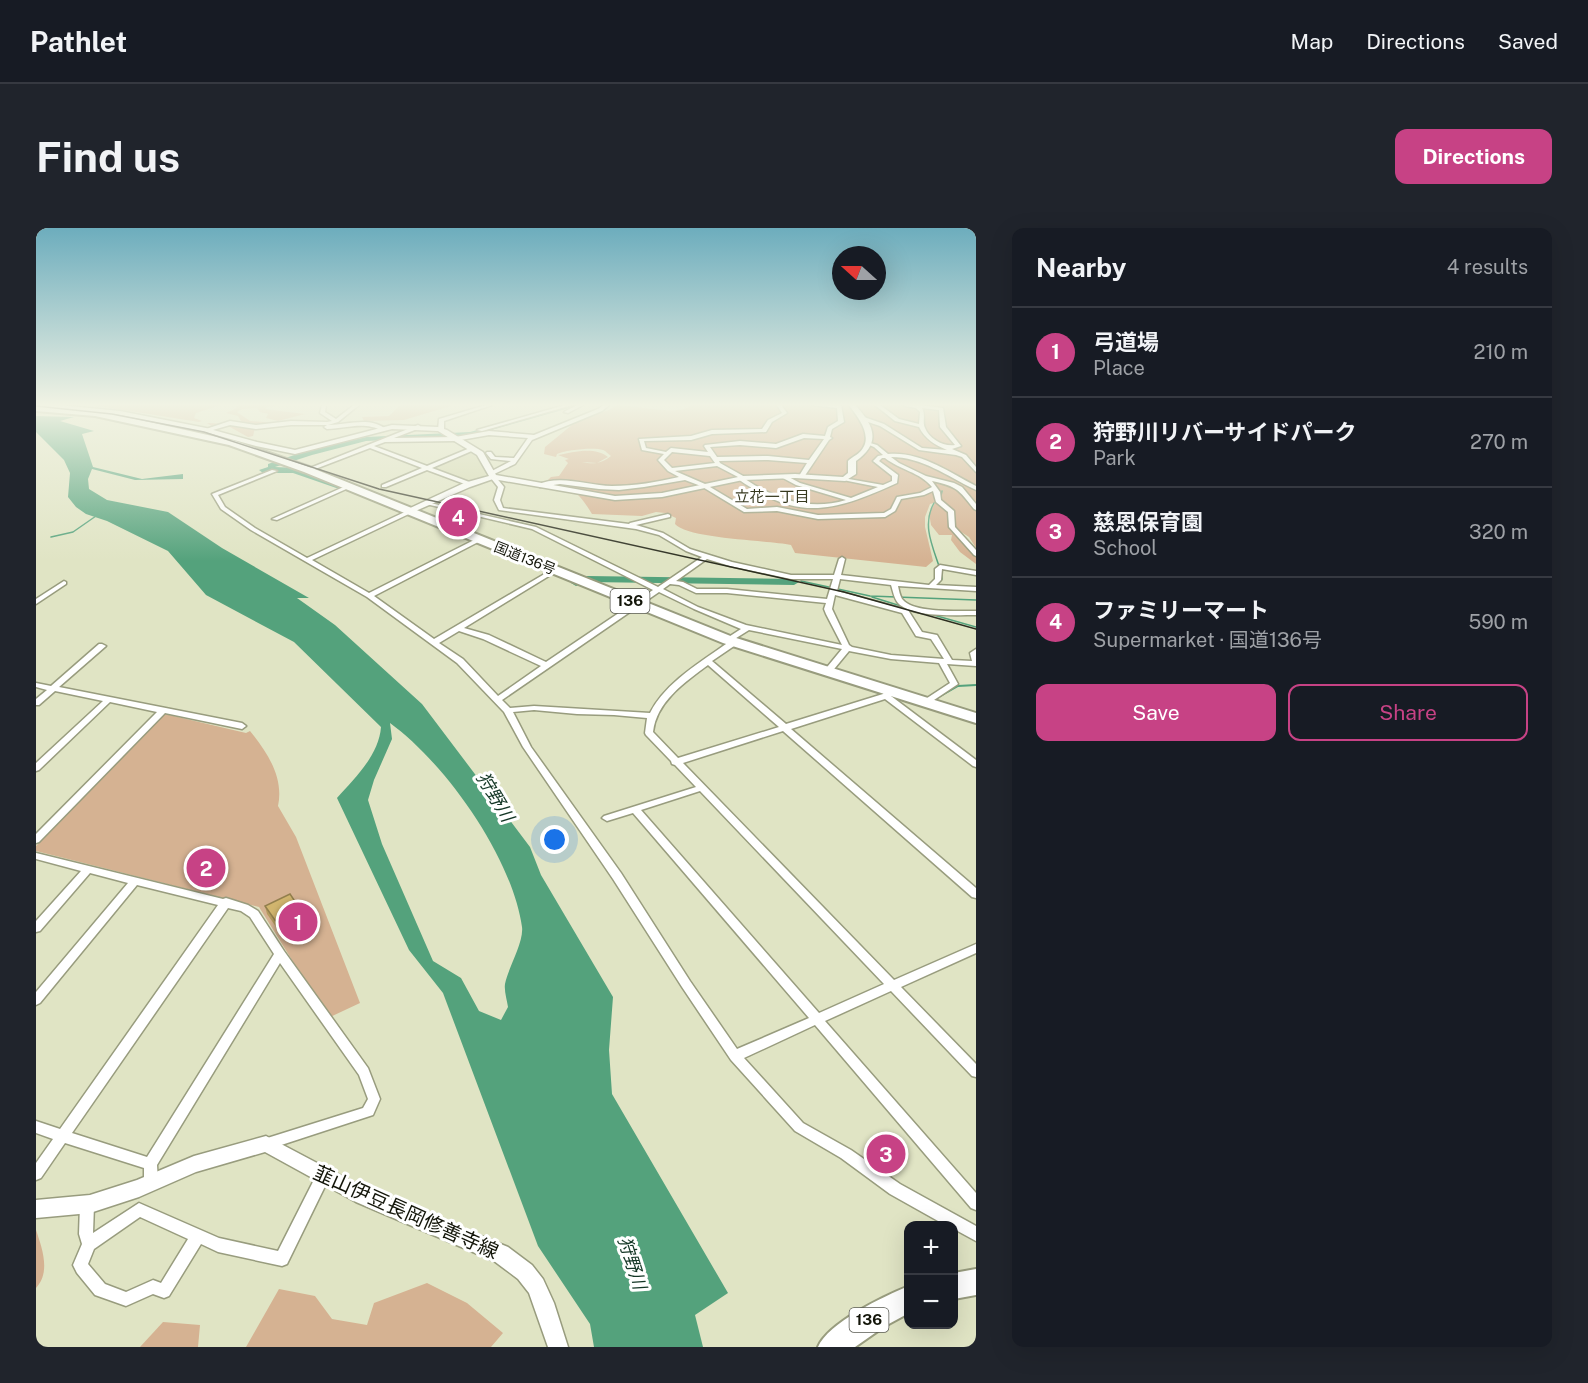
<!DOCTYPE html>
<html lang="en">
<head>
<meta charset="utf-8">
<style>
  body { margin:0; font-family:"Public Sans","Noto Sans JP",sans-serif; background:#20242c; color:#f1f3f6 }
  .controls { position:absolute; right:18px; bottom:18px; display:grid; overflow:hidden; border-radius:12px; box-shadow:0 6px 24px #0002 }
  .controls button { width:54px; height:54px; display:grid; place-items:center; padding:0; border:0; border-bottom:2px solid #363941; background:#171b24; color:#f1f3f6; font:30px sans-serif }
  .compass { position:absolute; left:796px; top:18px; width:54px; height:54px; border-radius:50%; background:#171b24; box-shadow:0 6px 24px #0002; rotate:291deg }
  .you { position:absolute; left:519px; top:612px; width:21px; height:21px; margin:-15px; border:4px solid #fff; border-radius:50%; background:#1a73e8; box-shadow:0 0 0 9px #1a73e833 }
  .badge { display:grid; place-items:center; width:39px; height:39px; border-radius:50%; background:#c74285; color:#fff; font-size:20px; font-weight:700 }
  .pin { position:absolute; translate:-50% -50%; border:3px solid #fff; box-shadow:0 2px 6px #0006 }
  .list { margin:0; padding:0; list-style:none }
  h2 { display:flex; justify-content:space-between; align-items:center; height:78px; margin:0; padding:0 24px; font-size:26px }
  h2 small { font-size:20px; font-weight:400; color:#9ea1a6 }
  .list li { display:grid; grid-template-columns:39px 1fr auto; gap:18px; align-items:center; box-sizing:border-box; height:90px; padding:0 24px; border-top:2px solid #363941 }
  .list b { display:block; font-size:22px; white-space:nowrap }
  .list p { margin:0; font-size:20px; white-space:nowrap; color:#9ea1a6 }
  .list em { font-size:20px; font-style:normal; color:#9ea1a6 }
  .actions { display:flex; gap:12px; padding:18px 24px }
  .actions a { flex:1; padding:14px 0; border:2px solid #c74285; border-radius:12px; text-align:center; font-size:21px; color:#c74285 }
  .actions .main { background:#c74285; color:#fff }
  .map { position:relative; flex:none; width:940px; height:1119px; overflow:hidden; border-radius:12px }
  header { display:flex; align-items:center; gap:36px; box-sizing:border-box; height:84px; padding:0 30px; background:#171b24; border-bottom:2px solid #363941 }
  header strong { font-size:28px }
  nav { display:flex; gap:33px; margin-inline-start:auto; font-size:21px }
  .intro { display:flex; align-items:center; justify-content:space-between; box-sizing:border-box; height:144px; padding:0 36px }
  h1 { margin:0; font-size:42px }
  .button { padding:15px 27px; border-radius:12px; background:#c74285; color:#fff; font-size:21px; font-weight:700 }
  main { display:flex; gap:36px; padding:0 36px }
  aside { flex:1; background:#171b24; border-radius:12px; box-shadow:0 6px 24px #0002 }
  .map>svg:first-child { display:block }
</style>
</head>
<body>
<header>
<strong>Pathlet</strong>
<nav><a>Map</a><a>Directions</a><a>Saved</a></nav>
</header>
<div class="intro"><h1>Find us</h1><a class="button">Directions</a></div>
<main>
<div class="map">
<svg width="940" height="1119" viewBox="0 0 940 1119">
  <rect width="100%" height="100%" fill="#e0e4c4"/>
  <path fill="#d5d9b2" d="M435,223L447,235L452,244L448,248L434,254L394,240Z"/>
  <g fill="#d5b292">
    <path d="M56,177H185L160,185L158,190L166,193L163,194Z"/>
    <path d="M202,177H245L231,179L229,181L269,186L242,193L230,190L232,186L224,184L221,180L206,181L201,184L214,193L240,195L219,200L217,208L212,209L194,199H177L171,195L196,196L205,193L202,188L190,185L199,181Z"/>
    <path d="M364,177H418L368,192L328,193L326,189L353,188Z"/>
    <path d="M581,177C598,177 644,189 655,177H940V320L933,309L919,300L916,286L901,274L894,276L889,289V299L897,333L890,339L759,325L755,317C731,312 652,311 639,296L640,290L629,285L620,284L606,288L556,286C543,264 536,259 511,253L515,249L523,248L532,235L529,232L533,231L522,227C537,224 559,218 572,229L561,235L546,234C558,237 566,235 575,228C572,226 570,223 567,222C558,219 529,222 521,226L520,229L508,226L509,219L542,192L573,182Z"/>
    <path d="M899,275L910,280L914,301L940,327V336L924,324L915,312L916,307H903L895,297L893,285Z"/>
    <path d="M129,486L210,505L214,503C232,525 248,550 242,578L260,609L324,775L292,790L223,679L0,623V618Z"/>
    <path d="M0,1002C6,1020 15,1044 0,1060Z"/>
    <path d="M391,1055L431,1075L467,1105L455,1119H210L243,1061L279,1068L296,1091L331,1097L338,1075Z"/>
    <path d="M127,1094L164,1097L162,1119H104Z"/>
  </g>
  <path fill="#54a27c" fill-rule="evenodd" d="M0,188L38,189L24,193L58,203L46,206L57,239L106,251L147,246V251L99,252L56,241L52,251L53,261L71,272L132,284L186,320L273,370H261L299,397L386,476L494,619L505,647L577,769L573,822L576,866L692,1065L659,1087L667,1119H558L554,1096L502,1018L407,765L373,722L301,570C319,550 343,527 345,499L258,414L170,367L132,323L71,293L50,286L40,279L32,269L34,245L28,232L0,204ZM354,495C410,536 476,629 486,699C488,714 472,740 469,756C468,763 471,772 472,779L465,792L443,783L425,750L397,733L346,616L332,572L338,552L356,511Z"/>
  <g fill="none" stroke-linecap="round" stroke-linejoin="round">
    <g stroke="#54a27c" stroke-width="1.5">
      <path d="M904,272L906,263"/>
      <path d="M898,275C886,296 896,317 903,338"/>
      <path d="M15,309L37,304L60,288"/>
      <path d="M765,353L834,368L940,372"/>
      <path d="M901,357L906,351L905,341"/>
      <path d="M836,369L868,379"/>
      <path d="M894,386L940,399"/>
    </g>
    <path stroke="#54a27c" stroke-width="2" d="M901,470L922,458L940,457"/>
    <g fill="#54a27c" fill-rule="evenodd">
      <path d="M532,177H544L434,208L330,213L276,227L239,239L261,240L312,258L313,260L309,263L257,245H227L223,242L232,239V236L270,223L330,209L434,204Z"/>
      <path d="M551,348L758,351L763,354L758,357L552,354L540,358L535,355Z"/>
    </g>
    <defs>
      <g id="street">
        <path d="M286,177H290L289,184L300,191L318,177H323L302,194L292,197C311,197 333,188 350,201L347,203C328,193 312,200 291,201L288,199L291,197H255L220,201L194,197L170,204L167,202L194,193L220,197L255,193L291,194L296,193L284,185Z"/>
        <path d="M450,177H456L408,193V202L405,204L402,202L403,191Z"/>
        <path d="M529,177H536L446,203L441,202Z"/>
        <path d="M541,177H547L532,185L528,184Z"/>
        <path d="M568,177H573L566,183L496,212L479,236L456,247L454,246V244L475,233L455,231L450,225L451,224H455L459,229L478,230L492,210L453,207L419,213L349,214L338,218L391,238L434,220H438V222L396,240L436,255L437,256L434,258L391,242L350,259H346V257L386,240L334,220L274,243L269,242L382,197L384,198V200L358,210L419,209L453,203L498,207L562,181Z"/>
        <path d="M741,177H745L751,185L736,194L730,204L676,206L655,212L608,213L610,220L630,224L635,220L672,224L668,218L669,217L704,213L740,216L767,206L789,208L792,199L802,193L801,180L776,177H805L808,194L796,201L794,209L796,210L793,212L768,249L763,248L771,235L732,232L683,233L684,235L709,249V251C740,272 774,283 810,272L760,257L745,249V247H749L764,255L815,270L842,259L807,252V250L847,257L856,253V248L837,233L842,228L847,227L838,219L831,216V214L841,217L852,226C884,223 913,244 940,258V262L938,261C911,248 886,229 855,229L863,235L890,248L918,255L926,259L940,276V282L938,281C922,261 922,259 896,253L904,264L905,272L918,283L919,299L940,322V328L938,327L913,299L912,284L900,274L897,263L888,267L865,271L859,283L849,289L782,291L741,283L708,284L665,258L649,252L608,259L583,262L563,261L524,256L504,259L501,257C524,246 552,258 576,258C599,258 621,254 643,249L632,243L622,232L628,226L606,222L603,211L655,208L676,202L726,201L732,192L746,185ZM768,210L788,211L773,232L732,228L681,229L674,219L704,217L740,220ZM636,224L674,228L679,235L636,240L628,232ZM846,230H849C864,242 884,244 896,259L884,265L861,269L855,281L848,285L782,287L741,279L711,281L669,256L639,243L681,238L702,249V251C763,294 797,284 861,255L862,247L843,233Z"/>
        <path d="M839,177H844L863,191L883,196L884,184L880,180L869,178L867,177H883L907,180L910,199L925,218L916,221L930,227L940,239V244L926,229L920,227L883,222L844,198L826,192V190L828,189L848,196L886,220L911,222C899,217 889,211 883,199L859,193ZM886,180L903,182L904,199L919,217C908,219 893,211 889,200C886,194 890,187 886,180Z"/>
        <path d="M236,242L241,243L182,267L189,279L219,300L271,330L373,282H377V284L276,332L333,365L442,310H446V312L338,368L398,411L517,341H521V343L428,400L453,407L510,434L617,362L496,301L390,276V274L500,299L622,359L666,329L650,323L623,307L600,301L463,282L458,272L462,259L454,249L459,248L468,259L464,272L467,280L593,296L594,295L632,286L634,287V289L600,297L627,305L654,321L696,334L755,347H798L803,331L806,329L809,331L805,347L893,357L899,351V341L904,337L940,343V347L906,341L905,352L900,357L940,359V363L862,358C863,362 864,369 867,372C878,385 923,383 940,383V387C921,387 876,390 862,375C858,370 857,363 855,357L804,351L801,363L872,382L886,404L901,407L916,432L936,433L934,425L940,421V438L911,436L922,456L892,476H889L885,474L914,455L903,435L855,431L813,423L794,446H791L787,444L806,421L713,402L697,412H701V416L676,433L750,496L847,466L851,461H857L858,463L855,468L940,532V539L937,538L849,471L755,501L940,660V670L936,669L747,503L647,535L858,752L940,716V725L865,759L940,836V849L936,848L855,763L789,793L940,965V982L935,980L779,797L708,830L767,895L815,922L864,956L940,998V1013L918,1001V998H911L854,966L805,930L759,903L695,832L646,759L577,651L487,519L468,484L421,435L331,369L215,302L185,281L176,266ZM671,331L694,338L755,351H797L791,371L691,361H661L647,354L640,353ZM634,356L643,357L660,365H691L790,375L788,381L790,386L806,417L710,397L662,379L627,361ZM623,364L658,381L705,401L688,412L693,414C666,433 630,454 614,485L498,478L474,480L466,472ZM799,367L866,385L880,408L895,411L908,431L855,427L816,419L813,417L796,381ZM423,403L447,411L505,438L462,468L427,431L403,415ZM672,437L743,499L642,530L617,504C620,474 649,454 672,437ZM498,482L541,486L578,487L611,490L609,505L610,507L635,533L636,536L639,537L660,559L568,588L566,590L571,593L597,585L773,790L701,821L654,753L585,645L495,519L477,484ZM664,563L848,756L783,785L605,582Z"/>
        <path d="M312,257L317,258L241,292L236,291Z"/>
        <path d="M28,353L30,354V356L0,376V371Z"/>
        <path d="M63,416H66L70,418L23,459L206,495L210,498L206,501L129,485L3,614L0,615V606L121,484L74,474L3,542L0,543V535L67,473L19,463L3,477H0V471L11,462L0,459V455L15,458Z"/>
        <path d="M0,625L187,671L190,670L212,677L222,683L248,723L332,840L344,871L337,887L230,922L225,920L224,916L225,912L327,880L332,871L323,847L244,735L121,937L122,954L120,959L115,960L110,959L108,954V940L29,915L5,950L0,952V935L17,911L0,905V893L24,901L182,677L101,657L4,775L0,777V764L92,655L54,645L4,703L0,704V693L45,643L0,631ZM192,680L205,683L214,689L238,726L111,929L36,905Z"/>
        <path d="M287,942L292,944L294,948L251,1036L246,1038L182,1024L165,1016L133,1068L128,1070L117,1066L90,1078L59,1067L41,1045L37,1037L46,1016L43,1006L44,977L46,972L51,970L56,972L58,977L57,1005L103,975L183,1010L242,1023L282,944ZM104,989L152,1011L125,1055L117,1052L90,1064L69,1056L52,1036L58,1021Z"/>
      </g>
      <g id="secondary">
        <path d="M3,177H23L84,183L170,200L221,214L259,222L356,197L402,199L411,202L447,224L460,247L579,268L626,265L707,248L759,246L807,249L812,245V233C817,228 824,226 827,220C836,206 821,188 813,177H819C839,198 845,215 820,233V246L809,253L759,250L707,252L626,269L579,272L457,251L434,259L375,285L371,283L372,281L428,255L453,248L441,227L402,203L356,201L259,226L220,218L169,204L84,187L6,179Z"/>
        <path d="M230,908L332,962L472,1019L496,1037L507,1051L518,1075L532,1119H512L493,1065L482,1051L458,1033L320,974L229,924L160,944L103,969L54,985L0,990V972L54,967L101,952L158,928Z"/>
      </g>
      <g id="highway">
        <path d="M0,177L59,182L199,213L276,240L697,409L940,485V495L687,415L268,244L193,217L59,188L0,183Z"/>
        <path d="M940,1041V1067L918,1071V1045Z"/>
        <path d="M873,1058V1085L849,1098L819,1119H782C792,1095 848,1068 873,1058Z"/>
      </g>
    </defs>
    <use href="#street" stroke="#989c7e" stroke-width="3"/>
    <use href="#secondary" stroke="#989c7e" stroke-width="3"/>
    <use href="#highway" stroke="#989c7e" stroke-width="4"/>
    <use href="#street" fill="#fff" fill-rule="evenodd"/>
    <use href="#secondary" fill="#fff" fill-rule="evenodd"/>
    <use href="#highway" fill="#fff" fill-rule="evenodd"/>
    <path stroke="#2b2d1f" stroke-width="1.5" d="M0,178L76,186L168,204L343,261L808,364L940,401"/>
  </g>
  <path fill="#b49c5f" d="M229,678L264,681L277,691L278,699L250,713L231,686Z"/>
  <path fill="#927f4d" d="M277,691L278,699L250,713L248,705Z"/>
  <path fill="#d1b56e" stroke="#927f4d" stroke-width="1.5" d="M254,666L264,681L268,679L277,691L248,705L229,678Z"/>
  <linearGradient id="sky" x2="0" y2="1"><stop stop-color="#6dadbd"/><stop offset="0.53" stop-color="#f1f3e4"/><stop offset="1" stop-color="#f1f3e4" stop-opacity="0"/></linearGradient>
  <rect width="940" height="333" fill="url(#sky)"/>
  <g text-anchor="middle" stroke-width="6" stroke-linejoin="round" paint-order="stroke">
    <g font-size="14" fill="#131509" stroke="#fff">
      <text transform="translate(489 330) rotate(22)" y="5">国道136号</text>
    </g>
    <g font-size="15" fill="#37391f" stroke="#fff">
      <text x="736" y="274">立花一丁目</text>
    </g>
    <g fill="#fff" stroke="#5a5b53" stroke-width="1.5">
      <rect x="574.5" y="361" width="39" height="24" rx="4.5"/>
      <rect x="813.5" y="1080" width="39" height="24" rx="4.5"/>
    </g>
    <g font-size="15" font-weight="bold" fill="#131509">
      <text x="594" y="378">136</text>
      <text x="833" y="1097">136</text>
    </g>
    <g font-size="18" font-style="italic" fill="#133625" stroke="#fff">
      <text transform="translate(459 569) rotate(59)" y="6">狩野川</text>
      <text transform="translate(596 1035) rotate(72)" y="6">狩野川</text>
    </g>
    <g font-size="20" fill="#131509" stroke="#fff">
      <text transform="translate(370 984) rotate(24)" y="7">韮山伊豆長岡修善寺線</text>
    </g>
  </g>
</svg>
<div class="controls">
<button>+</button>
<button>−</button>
</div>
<svg class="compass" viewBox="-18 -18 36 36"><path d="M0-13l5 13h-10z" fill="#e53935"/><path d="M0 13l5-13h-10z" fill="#9ea1a6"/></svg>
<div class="you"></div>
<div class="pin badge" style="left:262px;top:694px">1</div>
<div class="pin badge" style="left:170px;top:640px">2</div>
<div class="pin badge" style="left:850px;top:926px">3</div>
<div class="pin badge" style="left:422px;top:289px">4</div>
</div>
<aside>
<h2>Nearby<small>4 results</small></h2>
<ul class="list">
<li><span class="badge">1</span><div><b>弓道場</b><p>Place</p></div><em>210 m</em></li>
<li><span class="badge">2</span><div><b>狩野川リバーサイドパーク</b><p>Park</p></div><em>270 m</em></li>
<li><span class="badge">3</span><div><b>慈恩保育園</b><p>School</p></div><em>320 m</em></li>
<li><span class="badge">4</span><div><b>ファミリーマート</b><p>Supermarket · 国道136号</p></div><em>590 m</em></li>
</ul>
<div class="actions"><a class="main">Save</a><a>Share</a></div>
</aside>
</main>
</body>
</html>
